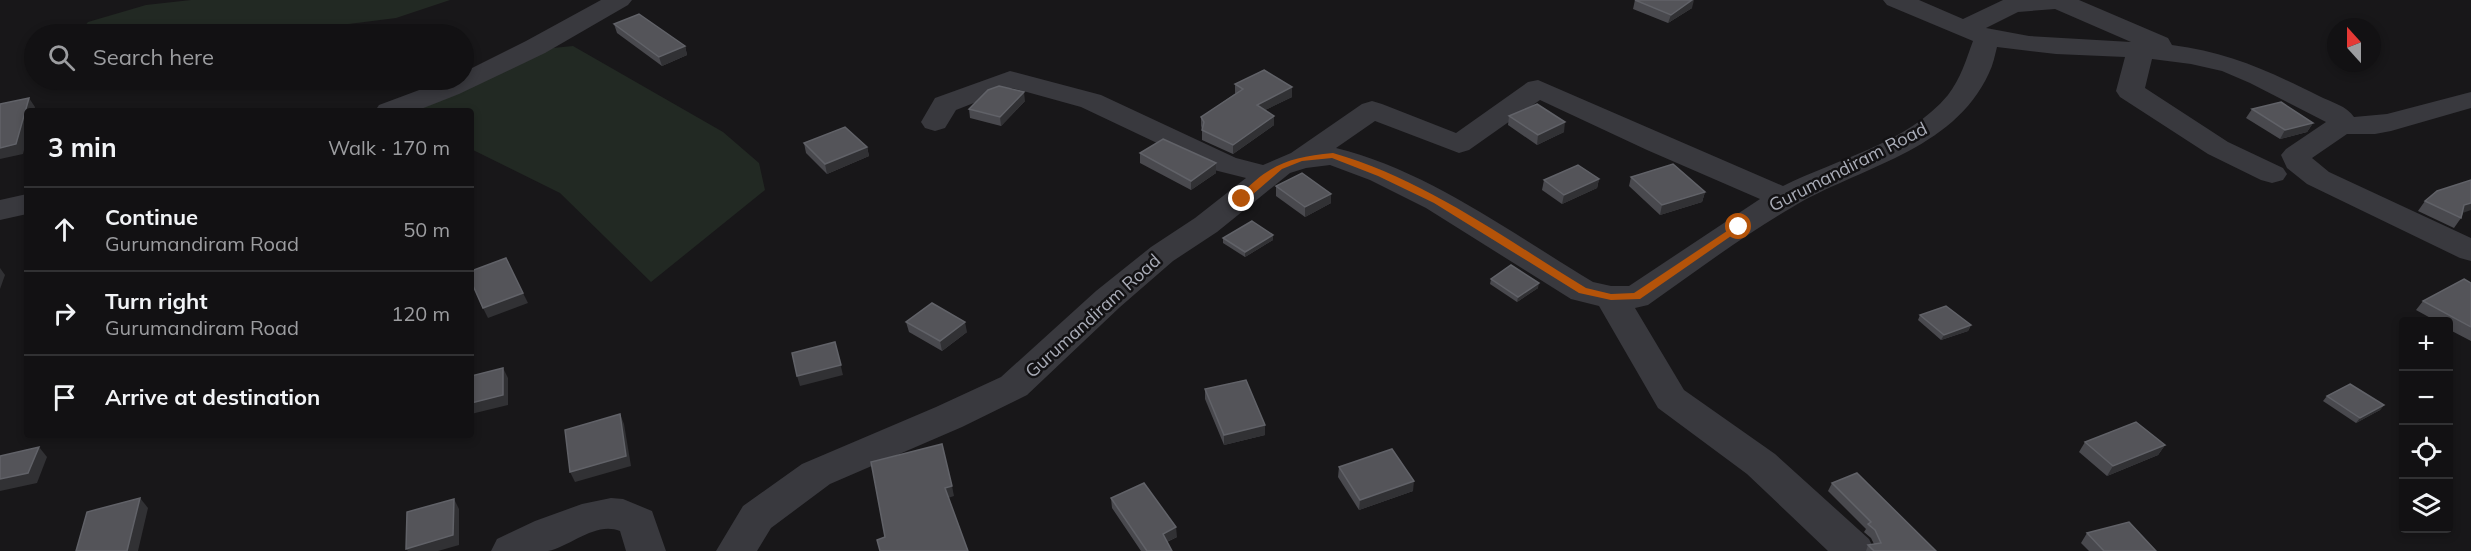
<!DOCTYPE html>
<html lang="en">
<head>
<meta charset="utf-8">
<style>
  body { margin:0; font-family:Mulish,sans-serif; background:#1f1f21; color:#f1f3f6 }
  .controls { position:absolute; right:18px; bottom:18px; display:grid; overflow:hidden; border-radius:6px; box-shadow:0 3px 9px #0003 }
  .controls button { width:54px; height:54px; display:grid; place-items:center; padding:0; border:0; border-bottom:2px solid #313133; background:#121113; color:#f1f3f6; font:30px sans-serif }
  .compass { position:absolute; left:2327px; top:18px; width:54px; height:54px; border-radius:50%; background:#121113; box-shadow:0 3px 9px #0003; rotate:339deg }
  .stop { position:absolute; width:18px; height:18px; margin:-14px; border:4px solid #b45309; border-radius:50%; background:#fff }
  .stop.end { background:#b45309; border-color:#fff; box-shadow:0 2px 6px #0008 }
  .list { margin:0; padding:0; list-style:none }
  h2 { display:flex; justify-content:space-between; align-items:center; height:78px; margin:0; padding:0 24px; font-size:26px }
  h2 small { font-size:20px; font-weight:400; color:#9c9da0 }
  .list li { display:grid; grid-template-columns:39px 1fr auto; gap:18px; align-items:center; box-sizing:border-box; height:84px; padding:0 24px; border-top:2px solid #313133 }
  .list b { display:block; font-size:22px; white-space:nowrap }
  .list p { margin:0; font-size:20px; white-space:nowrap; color:#9c9da0 }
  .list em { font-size:20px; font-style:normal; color:#9c9da0 }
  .icon { flex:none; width:33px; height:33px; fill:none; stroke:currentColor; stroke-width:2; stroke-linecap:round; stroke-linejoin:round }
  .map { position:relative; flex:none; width:2471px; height:551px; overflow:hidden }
  .search { position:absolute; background:#121113; box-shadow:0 3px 9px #0003; left:24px; top:24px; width:450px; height:66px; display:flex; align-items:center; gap:15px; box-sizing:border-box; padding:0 21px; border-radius:33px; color:#9c9da0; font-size:22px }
  .panel { position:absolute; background:#121113; box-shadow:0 3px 9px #0003; left:24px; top:108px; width:450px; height:330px; border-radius:6px }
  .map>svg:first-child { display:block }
</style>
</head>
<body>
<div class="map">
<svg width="2471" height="551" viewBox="0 0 2471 551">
  <rect width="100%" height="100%" fill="#181719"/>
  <g fill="#222923">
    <path d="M191,0H450L396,18L270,34H78L88,22L146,5Z"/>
    <path d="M573,46L723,132L759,163L765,190L651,282L560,193L471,149V111H416L553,48Z"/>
  </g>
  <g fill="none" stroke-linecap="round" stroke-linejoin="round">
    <g fill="#39393e" fill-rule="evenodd">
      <path d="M601,0H632L628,5L545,53L459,94L416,111H375L379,105L446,80H464V72L526,41Z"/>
      <path d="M1883,0H1919L1963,19L2003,0H2079L2168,38L2172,45C2228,52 2269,71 2319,96C2331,102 2347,106 2354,117L2387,114L2471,92V108L2391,131L2375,134H2347L2312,158L2329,172L2471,238V261L2460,258L2307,184L2287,168L2281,155L2286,149L2326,122L2250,83L2222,71L2191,64L2152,59L2145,88L2228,142L2283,168L2287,174L2283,180L2272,183L2261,180L2208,154L2120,97L2116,91L2125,57L2056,54L1997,47C1995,55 1993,65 1989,73C1953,152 1858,167 1791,208C1741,237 1695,272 1648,305L1635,308L1684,390L1775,454L1869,539L1875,551H1828L1747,474L1658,408L1599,306L1571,299L1426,208L1370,180L1330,165L1306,168L1290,173L1217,232L1173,261L1120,307L1027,395L962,427L830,484L771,528L757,551H716L743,506L802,464L936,407L1001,377L1096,291L1151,247L1195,218L1246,178L1214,170L1081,107L1012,88L956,110L945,128L935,131L925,128L921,122L935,98L1010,71L1101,95L1236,158L1263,165L1291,153L1362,104L1372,101L1382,104L1456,133L1528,82L1538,80L1783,186C1837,159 1908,143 1948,95C1961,78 1966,60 1973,41L1887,5ZM2055,9L2131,42L2029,36L1986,28L2018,12ZM1540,100L1647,150L1760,199L1629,286H1611L1593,282C1513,234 1427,170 1336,148L1375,121L1459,153L1469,150Z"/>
      <path d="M27,194V214L0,220V200Z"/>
      <path d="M611,498L623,499L652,511L666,551H626L620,531C596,521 571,546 548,551C531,551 509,551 491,551L497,539L535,521L582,504Z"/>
    </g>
  </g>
  <g fill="#49494e">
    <path d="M1635,0L1692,8L1668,23L1633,9Z"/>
    <path d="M614,24L685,46L687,55L662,66L617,33Z"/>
    <path d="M1235,84L1292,87V97L1265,110L1274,116V125L1233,154L1202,140V129L1201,126V117L1236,93H1235Z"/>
    <path d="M1025,101L1001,126L970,118L969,109Z"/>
    <path d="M2252,109L2313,123L2307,132L2280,139L2246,118Z"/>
    <path d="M1509,116L1564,132L1537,145L1508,125Z"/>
    <path d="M804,143L867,147L869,156L827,174L806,153Z"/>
    <path d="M1140,153L1216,173L1191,190L1140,163Z"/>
    <path d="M1631,177L1705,192L1702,202L1660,215L1629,186Z"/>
    <path d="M1599,179L1597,188L1562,204L1542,190L1544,180Z"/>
    <path d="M1276,186L1331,203L1305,217L1276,196Z"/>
    <path d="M2425,201L2463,213L2461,218L2454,228L2418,211Z"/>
    <path d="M1223,238L1273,240L1245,257L1223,243Z"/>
    <path d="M1491,279L1538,288L1517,302L1490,284Z"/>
    <path d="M2471,283V341L2448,329V321H2436L2416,310L2423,301Z"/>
    <path d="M1920,315L1971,325L1968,331L1941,340L1918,320Z"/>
    <path d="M906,322L967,332L942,351L909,332Z"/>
    <path d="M1205,389L1265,435L1224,445L1205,399Z"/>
    <path d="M2327,396L2384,405L2380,410L2356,423L2323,401Z"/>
    <path d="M2085,442L2165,445L2158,455L2107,476L2079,452Z"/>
    <path d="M1339,467L1413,491L1359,510L1338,477Z"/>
    <path d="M1832,483L1936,551H1866L1868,545L1874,544L1871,538L1864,532L1866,529L1828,491Z"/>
    <path d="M1111,498L1177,537L1167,542L1172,551H1141L1112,508Z"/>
    <path d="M2087,533L2156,551H2089L2081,543Z"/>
  </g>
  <g fill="#313134">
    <path d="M1692,0H1694L1692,8L1668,23L1671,15Z"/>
    <path d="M685,46L687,55L662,66L659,57Z"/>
    <path d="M1292,87V97L1257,114V105Z"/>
    <path d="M1024,92L1025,101L1001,126L1000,117Z"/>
    <path d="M29,98L35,107L34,111H27V138L23,154L0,159V148Z"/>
    <path d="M1274,116V125L1233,154V145Z"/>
    <path d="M1565,122L1564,132L1537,145L1538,135Z"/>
    <path d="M2313,123L2307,132L2280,139L2285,130Z"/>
    <path d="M867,147L869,156L827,174L825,164Z"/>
    <path d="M1216,163V173L1191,190V181Z"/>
    <path d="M1599,179L1597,188L1562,204L1564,195Z"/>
    <path d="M1705,192L1702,202L1660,215L1662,205Z"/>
    <path d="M1331,194V203L1305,217V207Z"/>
    <path d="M2471,203V210L2457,215L2464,205Z"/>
    <path d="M1273,235V240L1245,257V252Z"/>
    <path d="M0,268L5,275L0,289Z"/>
    <path d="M1539,283L1538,288L1517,302L1518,297Z"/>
    <path d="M523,293L528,303L488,318L483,308Z"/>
    <path d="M965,322L967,332L942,351L940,341Z"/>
    <path d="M1971,325L1968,331L1941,340L1944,335Z"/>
    <path d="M835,342L843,375L800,386L797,376Z"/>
    <path d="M503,368L508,378V405L471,414V403Z"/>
    <path d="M2384,405L2380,410L2356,423L2360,418Z"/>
    <path d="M620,414L624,424L631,466L575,482L570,472Z"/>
    <path d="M1265,425V435L1224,445V435Z"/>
    <path d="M2165,445L2158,455L2107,476L2113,466Z"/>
    <path d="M39,447L47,457L37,483L0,491V479Z"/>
    <path d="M1414,481L1413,491L1359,510L1360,500Z"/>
    <path d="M952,486L954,496L948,498L945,488Z"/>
    <path d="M140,498L148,508L138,551H127Z"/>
    <path d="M454,499L459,509V545L438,551H408L406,549Z"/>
    <path d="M1176,527L1177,537L1164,543L1163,534Z"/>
  </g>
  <g fill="#545459" stroke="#616268" stroke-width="1.5">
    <path d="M1635,0H1692L1671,15Z"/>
    <path d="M639,14L685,46L659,57L614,24Z"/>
    <path d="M1264,70L1292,87L1257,105L1274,116L1233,145L1202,130L1204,122L1201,117L1243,89L1235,84Z"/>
    <path d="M999,86L1024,92L1000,117L969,109L988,90Z"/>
    <path d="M29,98L16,144L0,148V104Z"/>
    <path d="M2281,102L2313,123L2285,130L2252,109Z"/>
    <path d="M1537,104L1565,122L1538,135L1509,116Z"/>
    <path d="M845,127L867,147L825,164L804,143Z"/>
    <path d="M1163,139L1216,163L1191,181L1140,153Z"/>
    <path d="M1673,164L1705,192L1662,205L1631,177Z"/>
    <path d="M1578,165L1599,179L1564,195L1544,180Z"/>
    <path d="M1302,173L1331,194L1305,207L1276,186Z"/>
    <path d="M2471,180V203L2464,205L2461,218L2425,201L2437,191Z"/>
    <path d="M1252,221L1273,235L1245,252L1223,238Z"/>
    <path d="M506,258L523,293L483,308L471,281V271Z"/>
    <path d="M1511,265L1539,283L1518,297L1491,279Z"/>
    <path d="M2464,279L2471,283V327L2423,301Z"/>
    <path d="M932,303L965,322L940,341L906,322Z"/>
    <path d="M1946,306L1971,325L1944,335L1920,315Z"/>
    <path d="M835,342L841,365L797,376L792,353Z"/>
    <path d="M503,368V395L471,403V376Z"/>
    <path d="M1246,380L1265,425L1224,435L1205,389Z"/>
    <path d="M2350,384L2384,405L2360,418L2327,396Z"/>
    <path d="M620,414L626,456L570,472L565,430Z"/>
    <path d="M2136,422L2165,445L2113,466L2085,442Z"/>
    <path d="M942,444L952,486L945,488L968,551H880L877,540L885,537L871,462Z"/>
    <path d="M39,447L28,473L0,479V456Z"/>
    <path d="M1392,449L1414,481L1360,500L1339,467Z"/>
    <path d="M1857,473L1936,551H1874L1868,545L1881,543L1875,530L1868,524L1871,522L1832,483Z"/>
    <path d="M1144,483L1176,527L1163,534L1172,551H1147L1111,498Z"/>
    <path d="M140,498L127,551H76L87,512Z"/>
    <path d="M454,499L453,535L406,549L407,512Z"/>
    <path d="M2129,522L2156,551H2104L2087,533Z"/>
  </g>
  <path fill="#b45309" d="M1333,153C1425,179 1505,239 1586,288L1611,294L1634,293L1736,225L1744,227L1640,299L1611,300L1579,293L1434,203L1378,176L1332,158L1302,161L1282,169L1245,201L1237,199C1267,165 1289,157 1333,153Z"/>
  <g text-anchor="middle" stroke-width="5" stroke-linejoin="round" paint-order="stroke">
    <g font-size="18" fill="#aaadb8" stroke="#131214">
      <text transform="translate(1848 167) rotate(-27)" y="6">Gurumandiram Road</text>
      <text transform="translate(1093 316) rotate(-42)" y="6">Gurumandiram Road</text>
    </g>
  </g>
</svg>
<div class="controls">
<button>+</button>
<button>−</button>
<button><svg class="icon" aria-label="locate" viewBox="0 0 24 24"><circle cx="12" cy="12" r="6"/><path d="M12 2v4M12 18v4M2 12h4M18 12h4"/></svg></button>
<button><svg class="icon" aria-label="layers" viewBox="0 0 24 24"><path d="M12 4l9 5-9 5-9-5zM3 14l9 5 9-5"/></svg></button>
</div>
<svg class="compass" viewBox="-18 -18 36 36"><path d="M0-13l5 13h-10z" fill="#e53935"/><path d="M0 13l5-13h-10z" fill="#9c9da0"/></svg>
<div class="stop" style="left:1739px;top:227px"></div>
<div class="stop end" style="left:1242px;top:199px"></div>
<div class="search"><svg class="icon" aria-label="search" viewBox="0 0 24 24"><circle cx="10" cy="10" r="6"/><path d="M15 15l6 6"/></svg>Search here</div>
<section class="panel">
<h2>3 min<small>Walk · 170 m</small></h2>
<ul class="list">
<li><svg class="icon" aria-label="ahead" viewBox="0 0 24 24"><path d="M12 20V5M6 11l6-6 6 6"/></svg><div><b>Continue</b><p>Gurumandiram Road</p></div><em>50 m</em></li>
<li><svg class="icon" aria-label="right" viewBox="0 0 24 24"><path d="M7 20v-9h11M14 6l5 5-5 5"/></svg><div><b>Turn right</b><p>Gurumandiram Road</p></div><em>120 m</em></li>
<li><svg class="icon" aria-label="arrive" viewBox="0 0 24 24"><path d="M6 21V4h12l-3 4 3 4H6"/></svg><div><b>Arrive at destination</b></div></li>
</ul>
</section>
</div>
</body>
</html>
